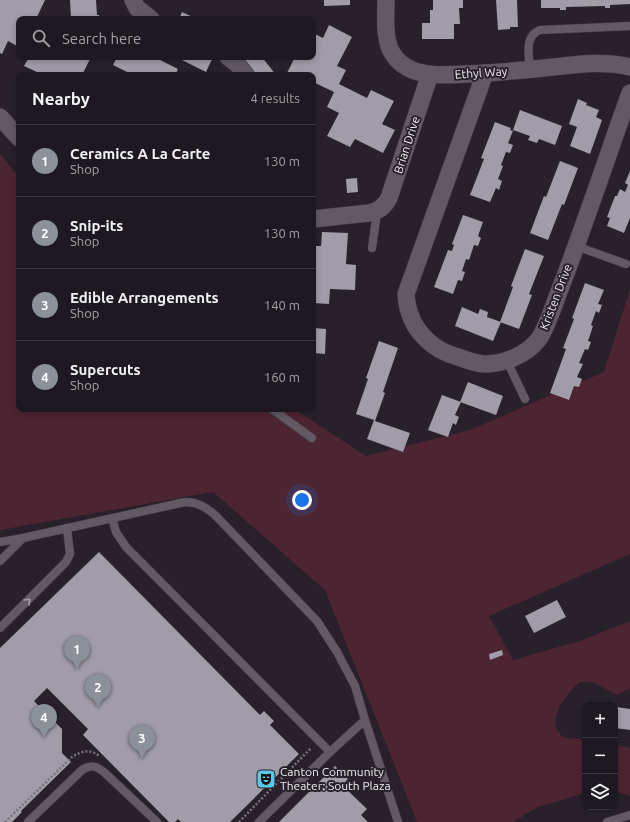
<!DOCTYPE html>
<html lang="en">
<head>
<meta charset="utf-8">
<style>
  body { margin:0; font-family:Ubuntu,sans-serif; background:#262229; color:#f1f3f6 }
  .controls { position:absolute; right:12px; bottom:12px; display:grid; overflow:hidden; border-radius:8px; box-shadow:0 2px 6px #0003 }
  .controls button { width:36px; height:36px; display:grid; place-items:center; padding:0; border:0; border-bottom:1px solid #3c383e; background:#1e1920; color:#f1f3f6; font:20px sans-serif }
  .you { position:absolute; left:302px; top:500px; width:14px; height:14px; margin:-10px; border:3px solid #fff; border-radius:50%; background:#1a73e8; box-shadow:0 0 0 6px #1a73e833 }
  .badge { display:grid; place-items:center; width:26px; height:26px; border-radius:50%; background:#8c9099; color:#fff; font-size:13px; font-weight:700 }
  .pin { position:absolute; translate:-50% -33px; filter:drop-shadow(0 1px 2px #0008) }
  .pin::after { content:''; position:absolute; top:21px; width:14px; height:12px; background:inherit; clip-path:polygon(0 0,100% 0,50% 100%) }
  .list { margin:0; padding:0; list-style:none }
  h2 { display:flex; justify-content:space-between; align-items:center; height:52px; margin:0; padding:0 16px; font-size:17px }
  h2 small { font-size:13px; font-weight:400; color:#a1a0a5 }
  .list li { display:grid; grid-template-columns:26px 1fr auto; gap:12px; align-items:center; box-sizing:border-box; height:72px; padding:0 16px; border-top:1px solid #3c383e }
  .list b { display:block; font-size:15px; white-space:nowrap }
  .list p { margin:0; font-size:13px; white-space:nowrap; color:#a1a0a5 }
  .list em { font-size:13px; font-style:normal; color:#a1a0a5 }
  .icon { flex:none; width:22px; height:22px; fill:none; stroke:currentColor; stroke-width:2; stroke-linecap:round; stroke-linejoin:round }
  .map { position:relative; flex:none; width:630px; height:822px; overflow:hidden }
  .search { position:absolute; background:#1e1920; box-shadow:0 2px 6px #0003; left:16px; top:16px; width:300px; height:44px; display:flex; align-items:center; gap:10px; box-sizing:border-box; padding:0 14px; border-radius:8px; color:#a1a0a5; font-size:15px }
  .panel { position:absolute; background:#1e1920; box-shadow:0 2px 6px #0003; left:16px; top:72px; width:300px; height:340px; border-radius:8px }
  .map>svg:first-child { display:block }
</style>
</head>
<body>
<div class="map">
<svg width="630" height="822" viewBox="0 0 630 822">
  <rect width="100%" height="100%" fill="#28212a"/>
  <g fill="#4d2431">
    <path d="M0,154L19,177V409H294L366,456L470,430L604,372L630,289V554L489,616L513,660L580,641L630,621V688L617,695L593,682H579C565,698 557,704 555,726L562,737L585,740V793L538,807L513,822H417L325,590L213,492L0,530Z"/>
    <path d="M615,745L630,748V796L615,791Z"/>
  </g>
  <g fill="#a09ca8">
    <path d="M0,0H45L36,19H19V47L8,41L2,54L0,53Z"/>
    <path d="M70,0H96L97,15H99L100,19H74V17L71,18Z"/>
    <path d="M324,0H350V5L324,6Z"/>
    <path d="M433,0H463V8H459L460,24H454V39H422V23H430V10H433Z"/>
    <path d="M496,0H517L518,27H510V29L498,30Z"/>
    <path d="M541,0H630V4L610,5V8H605V6L566,7V10H560V8H541Z"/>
    <path d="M182,12L197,19H179Z"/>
    <path d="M329,25L352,37L337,66L346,70L339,84L367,98L371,90L394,101L382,124L395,130L383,153L355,139L350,147L327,136L339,113L327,107L334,92L313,82V75H286L295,57H313V33L323,38Z"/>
    <path d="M29,57H91L82,75H35L37,72L24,66Z"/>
    <path d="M117,57H154L178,69L175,75H133L113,65Z"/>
    <path d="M184,57H213L206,72L182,60Z"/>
    <path d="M250,57H262L276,75H253L243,62Z"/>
    <path d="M578,99L587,103L586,105L599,110L596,117L602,120L590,154L570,146L577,127L569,124Z"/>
    <path d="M520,110L562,126L555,145L539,139L537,143L528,140L530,136L513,130Z"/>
    <path d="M495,122L511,128L510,130L513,131L508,143L513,145L510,153L506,152L501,165L503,166L498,179L502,181L499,190L496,188L490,202L470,195L484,159L481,158Z"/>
    <path d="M560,161L578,168L564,205L562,204L548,240L530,233L544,196L546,197Z"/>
    <path d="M630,171V218L624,233L607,226L610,218L607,217L615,196H617L620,189L625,192L628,185L625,183Z"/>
    <path d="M357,178L358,192L347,193L346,179Z"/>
    <path d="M463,215L483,222L478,236L481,238L478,246L474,245L469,260L466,259L462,271L465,272L462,281L458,280L453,294L434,287L448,250L452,251L454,245L452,244Z"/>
    <path d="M322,232L348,233L346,264L356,265L355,290L330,289L329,304L313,303V246H321Z"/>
    <path d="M525,249L544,256L529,294L532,295L519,329L500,322L513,287L511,286Z"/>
    <path d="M585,283L604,290L598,304L602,305L599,313L596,311L591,325L593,326L588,341L591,342L588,350L585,349L579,363L583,364L577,377L582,379L579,387L574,386L569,400L550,393L566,349L563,348L574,319L572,318Z"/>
    <path d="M462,307L478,314L480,309L488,312L487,317L501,322L493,341L455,326Z"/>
    <path d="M313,328L326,329L325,354L313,353Z"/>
    <path d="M379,341L398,348L383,392L385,393L375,421L410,433L403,452L367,439L374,420L356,414L368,379L366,378Z"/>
    <path d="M468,382L503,396L496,415L460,402Z"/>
    <path d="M442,395L461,402L455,415L459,417L456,425L453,423L448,437L428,430Z"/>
    <path d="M99,552L260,715L264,711L274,721L270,725L299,754L230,822H181L178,819L175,822H169L83,735L88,729L47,688L34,701L62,729V753L71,762L21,811L22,812L12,822H0V648Z"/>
    <path d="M557,600L566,617L534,633L525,616Z"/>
    <path d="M502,650L503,655L490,660L489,654Z"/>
    <path d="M616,707L630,709V730L615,728Z"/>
    <path d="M335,766L348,779L342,785L367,809L361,815L368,822H279Z"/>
  </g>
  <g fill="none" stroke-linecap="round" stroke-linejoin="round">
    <defs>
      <g id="service">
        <path d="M530,69C529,55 524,36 540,30L630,26"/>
        <path d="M576,246L626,264"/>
        <path d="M372,248L377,212"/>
        <path d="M507,361L525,399"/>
        <path d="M272,409L312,438"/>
        <path d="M112,518L116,532L126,547L330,752"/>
        <path d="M0,542L23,538L185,502C198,502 207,508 216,516L317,621L337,652L355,686L365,720"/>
        <path d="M0,561L23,538"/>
        <path d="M0,628L66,562L70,554L67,528"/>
        <path d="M28,822L82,770C91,764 97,766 105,773L157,822"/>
        <path d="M259,822L330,752L365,720L398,822"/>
        <path d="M607,822L630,815"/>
      </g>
      <g id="minor">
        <path d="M133,0L137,8L151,19"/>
        <path d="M386,0C386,15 384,34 390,49C396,62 409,71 423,73C437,76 452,75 466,74C495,73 525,70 554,67C580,64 605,61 630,67"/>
        <path d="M228,57L237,64L246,75"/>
        <path d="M485,73L406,294C407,312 414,328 427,340C435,348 447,354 458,357C467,360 476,364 485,364C504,364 526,355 538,340C547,329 556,298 562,284C586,221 607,157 630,93"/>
        <path d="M0,117L19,138"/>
        <path d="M313,219L369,213C379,211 384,207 389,198L430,74"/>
      </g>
    </defs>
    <use href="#service" stroke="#423c43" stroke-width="9"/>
    <use href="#minor" stroke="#423c43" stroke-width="18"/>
    <g stroke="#78727a" stroke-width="2.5" stroke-dasharray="2 2" stroke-linecap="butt">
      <path d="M5,822L73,756C82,752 90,748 99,756"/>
      <path d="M239,822L311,748"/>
    </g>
    <use href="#service" stroke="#625963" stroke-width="8"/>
    <use href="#minor" stroke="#625963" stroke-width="17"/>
  </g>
  <defs><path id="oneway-chevron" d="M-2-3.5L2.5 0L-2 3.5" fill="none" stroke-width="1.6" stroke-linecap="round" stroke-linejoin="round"/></defs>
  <use stroke="#a9a2aa" href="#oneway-chevron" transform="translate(28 601) rotate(-45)"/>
  <defs>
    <symbol id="theatre-square" viewBox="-11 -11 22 22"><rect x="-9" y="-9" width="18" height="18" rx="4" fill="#5bc8e6" stroke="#28212a"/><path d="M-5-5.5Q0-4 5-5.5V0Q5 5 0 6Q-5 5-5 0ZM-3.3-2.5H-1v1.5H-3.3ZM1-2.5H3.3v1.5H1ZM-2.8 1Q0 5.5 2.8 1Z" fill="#111"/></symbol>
  </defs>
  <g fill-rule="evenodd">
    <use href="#theatre-square" x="255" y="768" width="22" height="22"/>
  </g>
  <g text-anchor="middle" stroke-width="4" stroke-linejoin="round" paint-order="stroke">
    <g font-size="12" fill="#f0ebf1" stroke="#28212a">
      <text transform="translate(481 73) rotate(-4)" y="4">Ethyl Way</text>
      <text transform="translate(407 145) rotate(-72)" y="4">Brian Drive</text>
      <text transform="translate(556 297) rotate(-69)" y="4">Kristen Drive</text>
    </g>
    <g font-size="12" fill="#f0ebf1" stroke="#28212a" text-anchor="start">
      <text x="280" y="776">Canton Community<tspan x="280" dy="14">Theater: South Plaza</tspan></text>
    </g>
  </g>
</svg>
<div class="controls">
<button>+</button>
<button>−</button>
<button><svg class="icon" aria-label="layers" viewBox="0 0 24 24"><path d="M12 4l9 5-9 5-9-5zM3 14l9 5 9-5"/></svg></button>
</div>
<div class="you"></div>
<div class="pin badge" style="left:77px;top:669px">1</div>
<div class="pin badge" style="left:98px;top:707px">2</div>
<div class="pin badge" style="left:142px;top:758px">3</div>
<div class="pin badge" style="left:44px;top:737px">4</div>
<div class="search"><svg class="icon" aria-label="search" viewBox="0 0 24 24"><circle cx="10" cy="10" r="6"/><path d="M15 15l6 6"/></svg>Search here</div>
<section class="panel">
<h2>Nearby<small>4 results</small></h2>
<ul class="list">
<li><span class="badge">1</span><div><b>Ceramics A La Carte</b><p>Shop</p></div><em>130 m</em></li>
<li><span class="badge">2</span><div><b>Snip-its</b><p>Shop</p></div><em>130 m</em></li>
<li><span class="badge">3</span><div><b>Edible Arrangements</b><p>Shop</p></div><em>140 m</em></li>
<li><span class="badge">4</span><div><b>Supercuts</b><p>Shop</p></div><em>160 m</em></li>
</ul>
</section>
</div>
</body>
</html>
